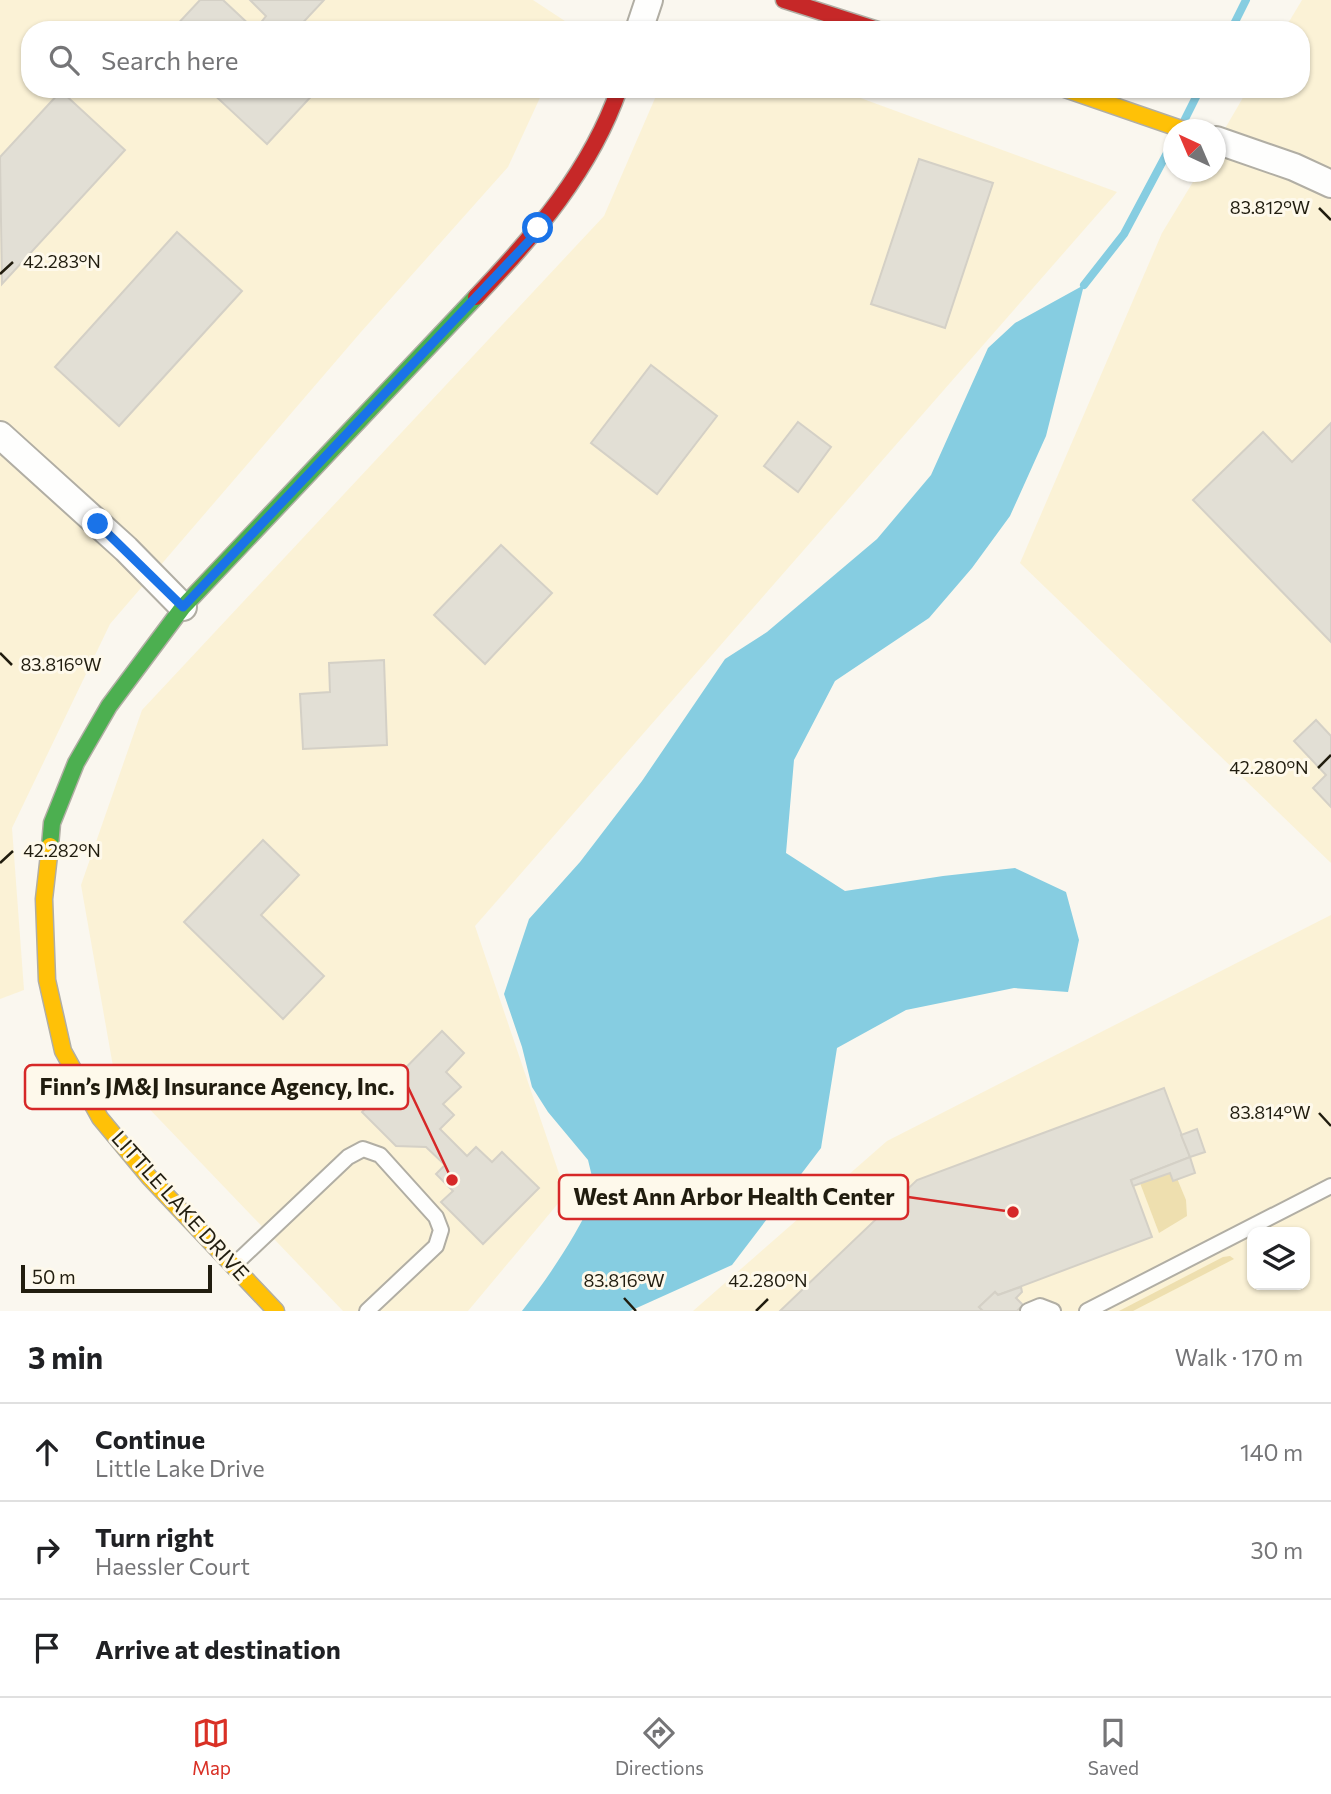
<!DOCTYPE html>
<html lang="en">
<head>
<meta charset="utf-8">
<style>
  body { margin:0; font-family:Commissioner,sans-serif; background:#f2f2f2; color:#202124 }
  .controls { position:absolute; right:21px; bottom:21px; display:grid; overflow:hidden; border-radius:14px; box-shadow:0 2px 5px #0004 }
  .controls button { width:63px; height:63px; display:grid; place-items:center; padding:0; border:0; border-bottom:2px solid #e0e0e0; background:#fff; color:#202124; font:35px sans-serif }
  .compass { position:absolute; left:1163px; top:119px; width:63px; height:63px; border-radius:50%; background:#fff; box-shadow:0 2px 5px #0004; rotate:316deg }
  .scale { position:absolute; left:21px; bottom:18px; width:191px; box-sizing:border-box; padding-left:7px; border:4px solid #211d0f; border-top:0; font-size:19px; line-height:24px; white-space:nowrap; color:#211d0f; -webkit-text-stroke:5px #fef9eb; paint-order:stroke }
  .stop { position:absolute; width:21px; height:21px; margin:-16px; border:5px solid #1a73e8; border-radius:50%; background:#fff }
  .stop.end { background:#1a73e8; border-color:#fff; box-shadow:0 2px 7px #0008 }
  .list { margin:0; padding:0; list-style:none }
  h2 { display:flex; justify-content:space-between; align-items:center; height:91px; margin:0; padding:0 28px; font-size:30px }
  h2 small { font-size:23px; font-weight:400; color:#757577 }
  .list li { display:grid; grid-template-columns:46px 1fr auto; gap:21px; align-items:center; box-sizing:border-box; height:98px; padding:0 28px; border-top:2px solid #e0e0e0 }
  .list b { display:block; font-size:26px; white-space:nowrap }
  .list p { margin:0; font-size:23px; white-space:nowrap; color:#757577 }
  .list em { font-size:23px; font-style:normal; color:#757577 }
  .icon { flex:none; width:38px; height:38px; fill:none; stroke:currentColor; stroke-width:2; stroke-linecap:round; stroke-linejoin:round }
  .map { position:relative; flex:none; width:1331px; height:1311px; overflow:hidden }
  .search { position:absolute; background:#fff; box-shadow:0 2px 5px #0004; left:21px; right:21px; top:21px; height:77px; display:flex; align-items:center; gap:18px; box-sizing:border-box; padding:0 24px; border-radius:28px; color:#757577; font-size:26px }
  .sheet { height:385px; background:#fff }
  nav { display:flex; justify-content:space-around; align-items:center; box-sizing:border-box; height:98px; border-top:2px solid #e0e0e0; background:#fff; font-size:19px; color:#757577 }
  nav a { display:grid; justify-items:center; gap:4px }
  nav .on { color:#d93025 }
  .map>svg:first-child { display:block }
</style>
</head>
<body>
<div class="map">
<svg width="1331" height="1311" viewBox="0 0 1331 1311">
  <rect width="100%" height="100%" fill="#faf7ef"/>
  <g fill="#fbf2d6" fill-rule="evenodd">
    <path d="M0,0H533L574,27L572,30H30V89H544L508,167L361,332L110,624L12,828L24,990L0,999Z"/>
    <path d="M1302,0H1331V863L1020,563L1162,233L1199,172H1216V144L1248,89H1301V30H1284Z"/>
    <path d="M659,89H836L1117,192L475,926L566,1194L468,1311H343L114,1072L81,885L142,710L604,216Z"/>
    <path d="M1331,915V1311H693L887,1141ZM1252,1232H1305V1285H1252Z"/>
  </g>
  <g fill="#eedfaf">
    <path d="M1174,1171L1186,1200L1187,1216L1159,1233L1140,1183Z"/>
    <path d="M1230,1256L1234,1259L1133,1311H1119L1223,1257Z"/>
  </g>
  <path fill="#86cde1" d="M1084,285L1046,436L1010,516L972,568L929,618L835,681L794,760L786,853L845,891L943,876L1015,868L1066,892L1079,940L1068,992L1014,988L906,1010L837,1048L821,1148L732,1265L630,1311H522C551,1274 576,1236 596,1193L588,1160L548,1112L532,1087L522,1047L504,994L529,919L580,862L642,781L725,659L767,632L877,539L931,475L988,348L1015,323Z"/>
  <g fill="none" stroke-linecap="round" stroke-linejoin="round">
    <g stroke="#86cde1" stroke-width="8">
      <path d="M1231,30L1246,0"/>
      <path d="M1184,121L1200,89"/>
      <path d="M1084,285L1124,234L1174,140"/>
    </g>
  </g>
  <g fill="#e2dfd5" stroke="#d4d0c6" stroke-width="2">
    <path d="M200,0H223L255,30H172Z"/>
    <path d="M250,0H324L296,30H255L266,16Z"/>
    <path d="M208,89H318L267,144Z"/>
    <path d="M61,91L125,150L2,284L0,157Z"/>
    <path d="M919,159L993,183L945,328L871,304Z"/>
    <path d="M177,232L242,291L119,426L55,367Z"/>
    <path d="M651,365L717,416L657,494L591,443Z"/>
    <path d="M798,422L831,447L798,492L764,466Z"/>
    <path d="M1331,423V642L1193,500L1263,432L1292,462Z"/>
    <path d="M501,545L552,593L485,664L434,615Z"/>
    <path d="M384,660L387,745L303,749L300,694L330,692L329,663Z"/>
    <path d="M1316,720L1331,736V807L1313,788L1326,775L1294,741Z"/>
    <path d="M263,840L299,875L261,915L324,976L283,1019L184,922Z"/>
    <path d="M442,1031L464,1053L446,1072L461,1087L443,1104L454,1115L440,1129L467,1156L476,1147L492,1162L502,1152L539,1188L483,1244L441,1202L453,1191L436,1174L445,1165L426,1147L396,1146L362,1112Z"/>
    <path d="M1164,1088L1190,1157L1131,1180L1152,1237L998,1295L995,1292L979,1307L983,1311H780L917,1180Z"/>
    <path d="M1197,1129L1205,1152L1190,1157L1181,1135Z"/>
    <path d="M1190,1157L1195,1173L1173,1181L1170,1173L1133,1186L1131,1180Z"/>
    <path d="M1021,1287L1022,1292L1016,1298L1023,1305L1017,1311H983L979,1307L995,1292L998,1295Z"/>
  </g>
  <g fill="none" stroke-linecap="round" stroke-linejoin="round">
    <defs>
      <g id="lane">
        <path d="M234,1265L348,1157L363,1149L380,1155L436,1217L441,1230L436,1246L367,1311"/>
        <path d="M1028,1311L1040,1306L1053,1311"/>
        <path d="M1087,1311L1331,1186"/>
      </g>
      <g id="street">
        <path d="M639,30L649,0"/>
        <path d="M1216,140L1294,167L1331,184"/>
        <path d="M0,435L126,549L183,607"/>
      </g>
      <path id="fast" d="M50,846L52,823L76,763L109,706L183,607L476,297"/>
      <g id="slow">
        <path d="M1065,89L1184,130"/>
        <path d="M50,846L44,899L47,980L63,1051L100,1118L149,1177L276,1311"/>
      </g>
      <g id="jam">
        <path d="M784,0L878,30"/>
        <path d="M476,297C534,236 591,170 619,89"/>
      </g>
    </defs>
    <use href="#lane" stroke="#b1aea4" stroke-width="18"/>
    <use href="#street" stroke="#b1aea4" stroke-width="30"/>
    <use href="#fast" stroke="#b1aea4" stroke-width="19"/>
    <use href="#slow" stroke="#b1aea4" stroke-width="19"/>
    <use href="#jam" stroke="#b1aea4" stroke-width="19"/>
    <use href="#lane" stroke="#fefefd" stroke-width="14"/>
    <use href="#street" stroke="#fefefd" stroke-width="26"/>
    <use href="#fast" stroke="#4caf50" stroke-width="16"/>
    <use href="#slow" stroke="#ffc107" stroke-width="16"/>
    <use href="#jam" stroke="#c62828" stroke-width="16"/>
  </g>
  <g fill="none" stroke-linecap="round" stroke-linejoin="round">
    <path stroke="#1a73e8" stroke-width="9" d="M98,524L183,607L529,241L538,228"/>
  </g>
  <path fill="none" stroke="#211d0f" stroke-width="2.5" d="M1319,208L1331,220M0,274L13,262M0,653L12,665M1318,768L1331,755M0,863L13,851M1319,1113L1331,1126M624,1298L636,1311M756,1311L768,1299"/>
  <g text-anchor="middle" stroke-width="6" stroke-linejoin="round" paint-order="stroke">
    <g font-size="21" fill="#211d0f" stroke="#fef9eb">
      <text transform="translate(180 1206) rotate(48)" y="7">LITTLE LAKE DRIVE</text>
    </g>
  </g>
  <g font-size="18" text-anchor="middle" fill="#211d0f" stroke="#fef9eb" stroke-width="6" stroke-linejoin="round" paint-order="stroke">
    <text x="1270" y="214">83.812°W</text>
    <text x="62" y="268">42.283°N</text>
    <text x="61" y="671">83.816°W</text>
    <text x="1269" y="774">42.280°N</text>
    <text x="62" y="857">42.282°N</text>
    <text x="1270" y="1119">83.814°W</text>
    <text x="624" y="1287">83.816°W</text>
    <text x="768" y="1287">42.280°N</text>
  </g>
  <path fill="none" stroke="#d62828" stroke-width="2.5" d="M452 1180L408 1087M1013 1212L908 1197"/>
  <g fill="#d62828" stroke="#fef9eb" stroke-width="2.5">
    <circle cx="452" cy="1180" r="7"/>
    <circle cx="1013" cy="1212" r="7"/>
  </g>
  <g fill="#fef9eb" stroke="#d62828" stroke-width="2.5">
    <rect x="25" y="1065" width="383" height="44" rx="7"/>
    <rect x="559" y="1175" width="349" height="44" rx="7"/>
  </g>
  <g font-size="23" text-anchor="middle" font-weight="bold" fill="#211d0f">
    <text x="217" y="1095">Finn’s JM&amp;J Insurance Agency, Inc.</text>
    <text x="734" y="1205">West Ann Arbor Health Center</text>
  </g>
</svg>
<div class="controls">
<button><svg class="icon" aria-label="layers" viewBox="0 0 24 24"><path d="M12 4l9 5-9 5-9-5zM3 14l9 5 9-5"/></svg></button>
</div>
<svg class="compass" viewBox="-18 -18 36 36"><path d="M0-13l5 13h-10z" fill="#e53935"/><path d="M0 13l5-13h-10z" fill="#757577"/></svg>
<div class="scale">50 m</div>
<div class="stop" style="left:538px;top:228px"></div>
<div class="stop end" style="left:98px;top:524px"></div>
<div class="search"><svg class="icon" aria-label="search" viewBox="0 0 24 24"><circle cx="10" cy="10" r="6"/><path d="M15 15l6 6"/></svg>Search here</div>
</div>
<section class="sheet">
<h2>3 min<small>Walk · 170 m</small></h2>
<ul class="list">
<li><svg class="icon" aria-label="ahead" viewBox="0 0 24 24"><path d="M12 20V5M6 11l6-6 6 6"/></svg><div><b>Continue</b><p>Little Lake Drive</p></div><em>140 m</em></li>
<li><svg class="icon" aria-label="right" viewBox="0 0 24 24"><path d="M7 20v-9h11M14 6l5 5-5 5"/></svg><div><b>Turn right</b><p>Haessler Court</p></div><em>30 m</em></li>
<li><svg class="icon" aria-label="arrive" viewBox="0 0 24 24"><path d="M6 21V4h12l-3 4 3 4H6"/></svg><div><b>Arrive at destination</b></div></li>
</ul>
</section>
<nav>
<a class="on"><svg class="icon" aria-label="map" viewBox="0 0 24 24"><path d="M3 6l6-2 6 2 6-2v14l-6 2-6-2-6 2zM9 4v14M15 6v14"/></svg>Map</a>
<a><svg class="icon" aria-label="directions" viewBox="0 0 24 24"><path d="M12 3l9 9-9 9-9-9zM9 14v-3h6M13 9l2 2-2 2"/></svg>Directions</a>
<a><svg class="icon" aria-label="saved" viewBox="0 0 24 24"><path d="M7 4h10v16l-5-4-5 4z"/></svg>Saved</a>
</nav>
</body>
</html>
